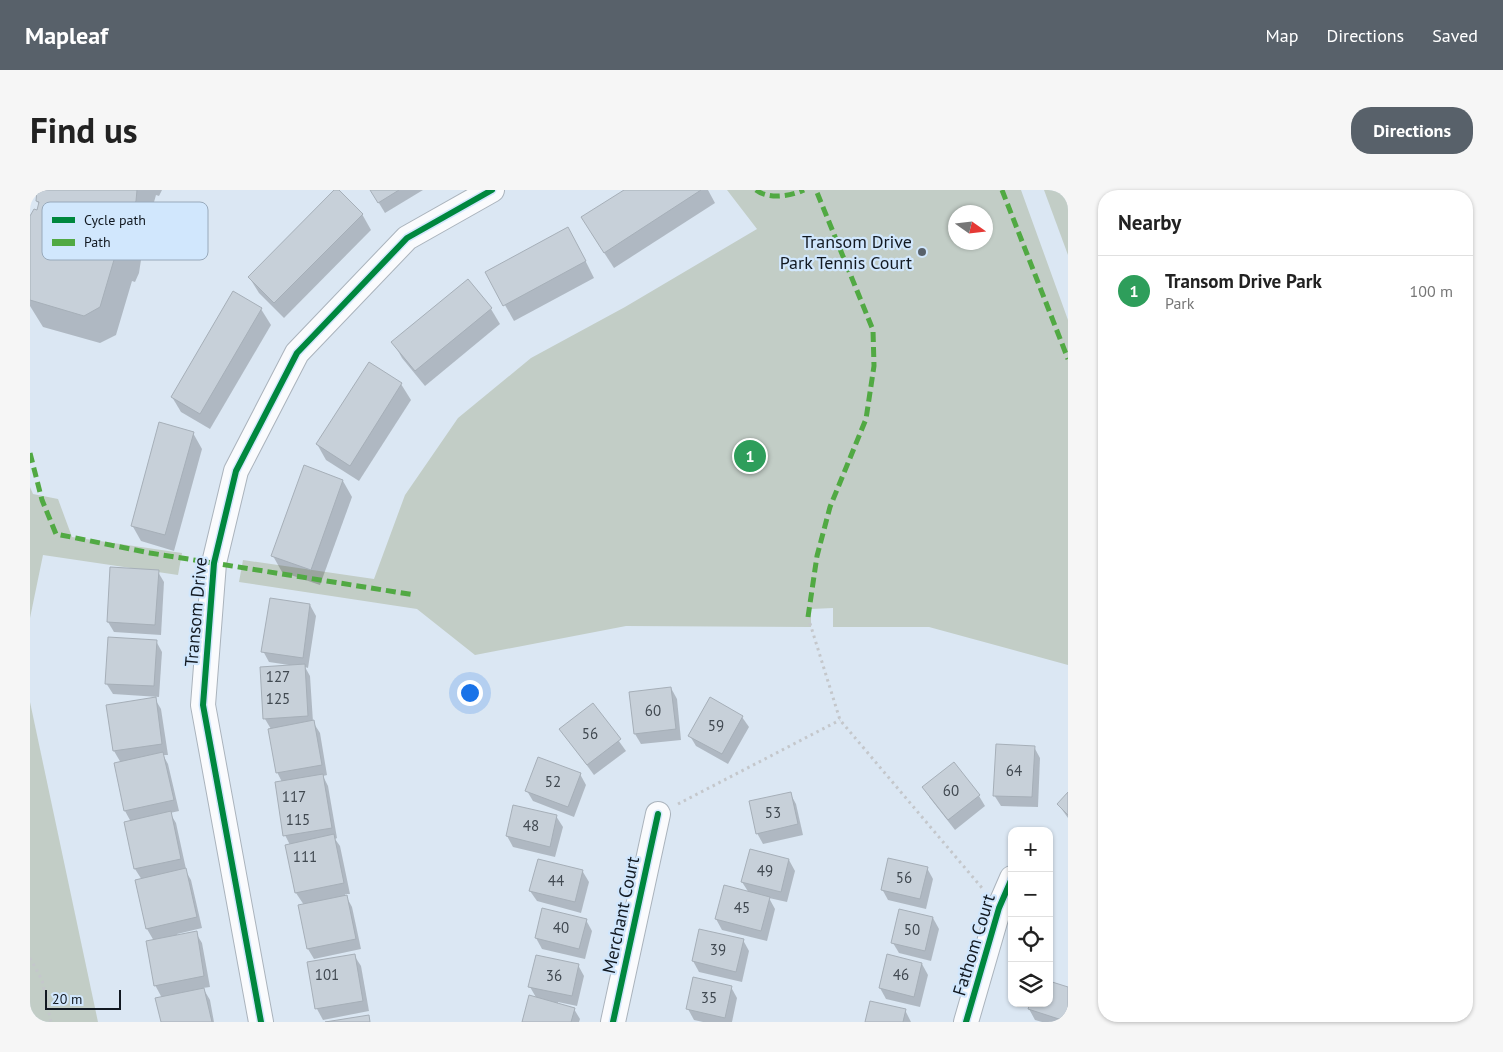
<!DOCTYPE html>
<html lang="en">
<head>
<meta charset="utf-8">
<style>
  body { margin:0; font-family:"PT Sans",sans-serif; background:#f6f6f6; color:#222 }
  .controls { position:absolute; right:15px; bottom:15px; display:grid; overflow:hidden; border-radius:10px; box-shadow:0 1px 4px #0004 }
  .controls button { width:45px; height:45px; display:grid; place-items:center; padding:0; border:0; border-bottom:1px solid #e0e0e0; background:#fff; color:#222; font:25px sans-serif }
  .compass { position:absolute; left:918px; top:15px; width:45px; height:45px; border-radius:50%; background:#fff; box-shadow:0 1px 4px #0004; rotate:104deg }
  .scale { position:absolute; left:15px; bottom:12px; width:76px; box-sizing:border-box; padding-left:5px; border:2px solid #121921; border-top:0; font-size:14px; line-height:18px; white-space:nowrap; color:#121921; -webkit-text-stroke:4px #d1e7fd; paint-order:stroke }
  .you { position:absolute; left:439px; top:502px; width:18px; height:18px; margin:-12px; border:4px solid #fff; border-radius:50%; background:#1a73e8; box-shadow:0 0 0 8px #1a73e833 }
  .badge { display:grid; place-items:center; width:32px; height:32px; border-radius:50%; background:#58616a; color:#fff; font-size:16px; font-weight:700 }
  .pin { position:absolute; translate:-50% -50%; border:2px solid #fff; box-shadow:0 1px 5px #0006 }
  .list { margin:0; padding:0; list-style:none }
  h2 { display:flex; justify-content:space-between; align-items:center; height:65px; margin:0; padding:0 20px; font-size:21px }
  h2 small { font-size:16px; font-weight:400; color:#767676 }
  .list li { display:grid; grid-template-columns:32px 1fr auto; gap:15px; align-items:center; box-sizing:border-box; height:70px; padding:0 20px; border-top:1px solid #e0e0e0 }
  .list b { display:block; font-size:19px; white-space:nowrap }
  .list p { margin:0; font-size:16px; white-space:nowrap; color:#767676 }
  .list em { font-size:16px; font-style:normal; color:#767676 }
  .icon { flex:none; width:28px; height:28px; fill:none; stroke:currentColor; stroke-width:2; stroke-linecap:round; stroke-linejoin:round }
  .map { position:relative; flex:none; width:1038px; height:832px; overflow:hidden; border-radius:20px }
  header { display:flex; align-items:center; gap:30px; box-sizing:border-box; height:70px; padding:0 25px; background:#58616a; color:#fff }
  header strong { font-size:24px }
  nav { display:flex; gap:28px; margin-inline-start:auto; font-size:18px }
  .intro { display:flex; align-items:center; justify-content:space-between; box-sizing:border-box; height:120px; padding:0 30px }
  h1 { margin:0; font-size:35px }
  .button { padding:12px 22px; border-radius:20px; background:#58616a; color:#fff; font-size:18px; font-weight:700 }
  main { display:flex; gap:30px; padding:0 30px }
  aside { flex:1; background:#fff; border-radius:20px; box-shadow:0 1px 4px #0004 }
  .map>svg:first-child { display:block }
</style>
</head>
<body>
<header>
<strong>Mapleaf</strong>
<nav><a>Map</a><a>Directions</a><a>Saved</a></nav>
</header>
<div class="intro"><h1>Find us</h1><a class="button">Directions</a></div>
<main>
<div class="map">
<svg width="1038" height="832" viewBox="0 0 1038 832">
  <rect width="100%" height="100%" fill="#dbe7f3"/>
  <g fill="#c2cdc6" fill-rule="evenodd">
    <path d="M697,0H991L1038,130V475L899,437H803V418L781,419V437L596,436L445,465L387,419L209,392L213,370L344,389L375,305L428,228L501,168L595,117L727,39ZM956,22V52H926V22Z"/>
    <path d="M1014,0H1038V65Z"/>
    <path d="M0,297L3,304L28,309L42,347L152,363L148,385L13,365L0,428Z"/>
    <path d="M0,512L68,832H0Z"/>
  </g>
  <g fill="#0003">
    <path d="M8,0H132L129,6L126,5L121,23L123,27L122,39L117,48L114,47L108,67L111,70L109,83L105,92L102,91L86,145L70,153L13,137L0,116V29L7,21L9,15L7,11Z"/>
    <path d="M305,0H308L332,24L341,40L254,128L229,103L219,87Z"/>
    <path d="M341,0H393L355,23Z"/>
    <path d="M596,0H678L685,13L584,78L562,44Z"/>
    <path d="M547,54L564,88L484,131L457,83Z"/>
    <path d="M203,103L231,119L241,135L180,239L151,222L142,207Z"/>
    <path d="M461,119L470,134L395,196L372,168L363,152Z"/>
    <path d="M339,174L371,194L381,210L329,291L296,270L287,254Z"/>
    <path d="M163,243L172,259L144,361L111,351L102,335Z"/>
    <path d="M313,291L322,307L290,395L252,382L243,366Z"/>
    <path d="M128,382L134,392L131,445L84,442L78,432Z"/>
    <path d="M280,415L286,426L278,478L275,477L280,486L283,532L290,543L297,585L293,586L298,596L307,648L305,649L310,656L320,704H315L322,717L331,759L284,769L278,759L269,716L274,715L266,703L257,656L260,655L255,645L252,592L247,582L241,539L235,529L259,475L239,472L233,461Z"/>
    <path d="M126,451L132,462L129,507L83,504L76,493Z"/>
    <path d="M641,498L647,509L651,550L611,554L605,544Z"/>
    <path d="M125,509L131,519L138,565H133L138,574L149,621L140,623L146,633L156,679L155,680L161,690L172,738L147,744L148,746L166,743L172,753L180,797L173,798L180,810L184,832H132V808L125,795L124,751L117,739L106,691L112,690L105,679L95,633L101,632L95,621L85,574L91,573L84,561Z"/>
    <path d="M563,515L596,561L564,585L531,540Z"/>
    <path d="M712,527L719,537L698,574L666,556L660,546Z"/>
    <path d="M1004,557L1010,568L1008,617L971,616L964,605Z"/>
    <path d="M550,584L556,595L544,627L503,611L497,601Z"/>
    <path d="M894,597L949,606L955,616L925,640L900,608Z"/>
    <path d="M760,603L766,614L773,645L733,654L727,643Z"/>
    <path d="M1038,604V628L1028,614Z"/>
    <path d="M484,616L526,626L533,637L525,667L483,657L477,646Z"/>
    <path d="M759,670L765,681L757,712L739,708L745,719L737,751L692,740L686,729L719,703L712,692Z"/>
    <path d="M897,678L903,689L896,719L858,710L852,699Z"/>
    <path d="M553,682L559,692L551,723L507,711L500,701Z"/>
    <path d="M903,728L909,739L901,771L869,763L863,753Z"/>
    <path d="M556,730L562,741L555,769L512,759L506,748Z"/>
    <path d="M713,750L719,761L712,792L669,782L663,771Z"/>
    <path d="M324,765L331,776L339,821L293,830L287,819L278,773Z"/>
    <path d="M892,774L898,785L890,817L856,809L850,798Z"/>
    <path d="M548,775L554,786L547,816L528,812V814L544,819L550,829L549,832H493L507,809L500,797Z"/>
    <path d="M1019,792L1038,798V832H1012L1005,830L999,819L1019,813Z"/>
    <path d="M701,797L707,808L702,832H673L664,830L658,819Z"/>
    <path d="M875,820L881,832H836Z"/>
  </g>
  <g fill="#c7d0d9" stroke="#a6afb8">
    <path d="M7,0H107L106,11L101,21L98,20L92,40L95,41L94,54L89,64L86,63L70,117L54,126L0,110V26L4,19L7,20L9,12L6,11Z"/>
    <path d="M304,0H309L333,24L244,113L218,87Z"/>
    <path d="M340,0H369L348,13Z"/>
    <path d="M594,0H671L574,63L551,27Z"/>
    <path d="M538,37L556,71L473,116L455,82Z"/>
    <path d="M438,89L462,118L385,181L361,152Z"/>
    <path d="M203,101L232,118L170,224L141,207Z"/>
    <path d="M339,172L372,193L320,276L286,254Z"/>
    <path d="M129,232L164,242L135,345L101,336Z"/>
    <path d="M274,275L313,290L281,380L241,366Z"/>
    <path d="M80,377L129,380L125,435L77,432Z"/>
    <path d="M240,408L280,414L273,468L231,462Z"/>
    <path d="M78,447L127,450L124,496L75,494Z"/>
    <path d="M275,474L278,526L233,529L230,477Z"/>
    <path d="M641,497L646,539L604,544L599,502Z"/>
    <path d="M126,507L132,554L83,561L76,515Z"/>
    <path d="M680,507L713,526L692,564L658,546Z"/>
    <path d="M563,513L591,549L557,575L529,539Z"/>
    <path d="M284,530L292,575L246,583L238,539Z"/>
    <path d="M966,554L1005,556L1002,607L963,606Z"/>
    <path d="M133,562L144,610L94,621L84,573Z"/>
    <path d="M508,567L551,583L538,617L495,601Z"/>
    <path d="M924,572L950,605L918,630L892,597Z"/>
    <path d="M293,584L302,638L253,646L245,592Z"/>
    <path d="M761,602L768,634L726,644L719,611Z"/>
    <path d="M1038,602V625L1027,614Z"/>
    <path d="M483,615L527,625L520,657L476,646Z"/>
    <path d="M141,621L151,669L104,679L94,632Z"/>
    <path d="M304,644L314,693L265,703L255,655Z"/>
    <path d="M720,659L759,669L751,702L711,692Z"/>
    <path d="M858,668L898,677L890,709L851,700Z"/>
    <path d="M508,669L553,680L545,712L499,701Z"/>
    <path d="M156,678L167,727L116,739L105,690Z"/>
    <path d="M694,695L740,707L731,741L685,729Z"/>
    <path d="M317,705L326,749L277,759L268,715Z"/>
    <path d="M512,718L557,729L549,759L505,748Z"/>
    <path d="M869,719L903,727L895,761L861,753Z"/>
    <path d="M669,739L714,749L706,782L662,771Z"/>
    <path d="M167,741L174,786L124,796L116,751Z"/>
    <path d="M325,764L333,811L285,819L277,772Z"/>
    <path d="M857,764L892,773L884,807L849,798Z"/>
    <path d="M506,765L549,774L542,806L498,797Z"/>
    <path d="M663,787L702,796L695,828L656,819Z"/>
    <path d="M1019,791L1038,797V821L1035,831L998,819L1000,813H1019Z"/>
    <path d="M174,798L182,832H131L125,808Z"/>
    <path d="M499,805L545,818L541,832H492Z"/>
    <path d="M840,811L876,819L873,832H835Z"/>
    <path d="M339,825L340,832H295Z"/>
  </g>
  <g fill="none" stroke-linecap="round" stroke-linejoin="round">
    <defs>
      <g id="street">
        <path d="M231,832L173,515L184,373L206,281L267,163L377,48L462,0"/>
        <path d="M583,832L628,624"/>
        <path d="M936,832L969,718L982,688"/>
      </g>
    </defs>
    <use href="#street" stroke="#aab3bc" stroke-width="26"/>
    <g stroke="#c4c7cb" stroke-width="3" stroke-dasharray="2.5 4" stroke-linecap="butt">
      <path d="M778,427L810,530L952,698"/>
      <path d="M648,614L810,530"/>
      <path d="M0,768L12,790L21,832"/>
    </g>
    <use href="#street" stroke="#fafbfd" stroke-width="24"/>
    <g stroke="#51a943" stroke-width="5" stroke-dasharray="10 5" stroke-linecap="butt">
      <path d="M726,0C739,10 761,6 774,0"/>
      <path d="M972,0L1038,169"/>
      <path d="M0,263L12,310L26,344L120,363L385,405"/>
      <path d="M778,427L787,366L800,317L836,229L844,176L843,140L786,0"/>
    </g>
    <defs>
      <g id="cycleway">
        <path d="M231,832L173,515L184,373L206,281L267,163L377,48L462,0"/>
        <path d="M583,832L628,624"/>
        <path d="M936,832L969,718L982,688"/>
      </g>
    </defs>
    <use href="#cycleway" stroke="#d1e7fd" stroke-width="9"/>
    <use href="#cycleway" stroke="#00873e" stroke-width="6"/>
  </g>
  <circle fill="#58616a" stroke="#d1e7fd" stroke-width="2" cx="892" cy="62" r="5"/>
  <g text-anchor="middle" stroke-width="4.5" stroke-linejoin="round" paint-order="stroke">
    <g font-size="15" fill="#414951">
      <text x="248" y="492">127</text>
      <text x="248" y="514">125</text>
      <text x="623" y="526">60</text>
      <text x="686" y="541">59</text>
      <text x="560" y="549">56</text>
      <text x="984" y="586">64</text>
      <text x="523" y="597">52</text>
      <text x="921" y="606">60</text>
      <text x="264" y="612">117</text>
      <text x="743" y="628">53</text>
      <text x="268" y="635">115</text>
      <text x="501" y="641">48</text>
      <text x="275" y="672">111</text>
      <text x="735" y="686">49</text>
      <text x="874" y="693">56</text>
      <text x="526" y="696">44</text>
      <text x="712" y="723">45</text>
      <text x="531" y="743">40</text>
      <text x="882" y="745">50</text>
      <text x="688" y="765">39</text>
      <text x="297" y="790">101</text>
      <text x="871" y="790">46</text>
      <text x="524" y="791">36</text>
      <text x="679" y="813">35</text>
    </g>
    <g font-size="18" fill="#121921" stroke="#d1e7fd" text-anchor="end">
      <text x="882" y="58">Transom Drive<tspan x="882" dy="21">Park Tennis Court</tspan></text>
    </g>
    <g font-size="18" fill="#121921" stroke="#d1e7fd">
      <text transform="translate(166 422) rotate(-85)" y="6">Transom Drive</text>
      <text transform="translate(591 725) rotate(-78)" y="6">Merchant Court</text>
      <text transform="translate(944 755) rotate(-73)" y="6">Fathom Court</text>
    </g>
  </g>
  <rect x="12" y="12" width="166" height="58" rx="8" fill="#d1e7fd" stroke="#98a9bb" stroke-width="1"/>
  <rect x="22" y="27" width="23" height="6" fill="#00873e"/>
  <rect x="22" y="49" width="23" height="7" fill="#51a943"/>
  <g font-size="14" fill="#121921">
    <text x="54" y="35">Cycle path</text>
    <text x="54" y="57">Path</text>
  </g>
</svg>
<div class="controls">
<button>+</button>
<button>−</button>
<button><svg class="icon" aria-label="locate" viewBox="0 0 24 24"><circle cx="12" cy="12" r="6"/><path d="M12 2v4M12 18v4M2 12h4M18 12h4"/></svg></button>
<button><svg class="icon" aria-label="layers" viewBox="0 0 24 24"><path d="M12 4l9 5-9 5-9-5zM3 14l9 5 9-5"/></svg></button>
</div>
<svg class="compass" viewBox="-18 -18 36 36"><path d="M0-13l5 13h-10z" fill="#e53935"/><path d="M0 13l5-13h-10z" fill="#767676"/></svg>
<div class="scale">20 m</div>
<div class="you"></div>
<div class="pin badge" style="left:720px;top:266px;background:#2e9e5b">1</div>
</div>
<aside>
<h2>Nearby<small></small></h2>
<ul class="list">
<li><span class="badge" style="background:#2e9e5b">1</span><div><b>Transom Drive Park</b><p>Park</p></div><em>100 m</em></li>
</ul>
</aside>
</main>
</body>
</html>
